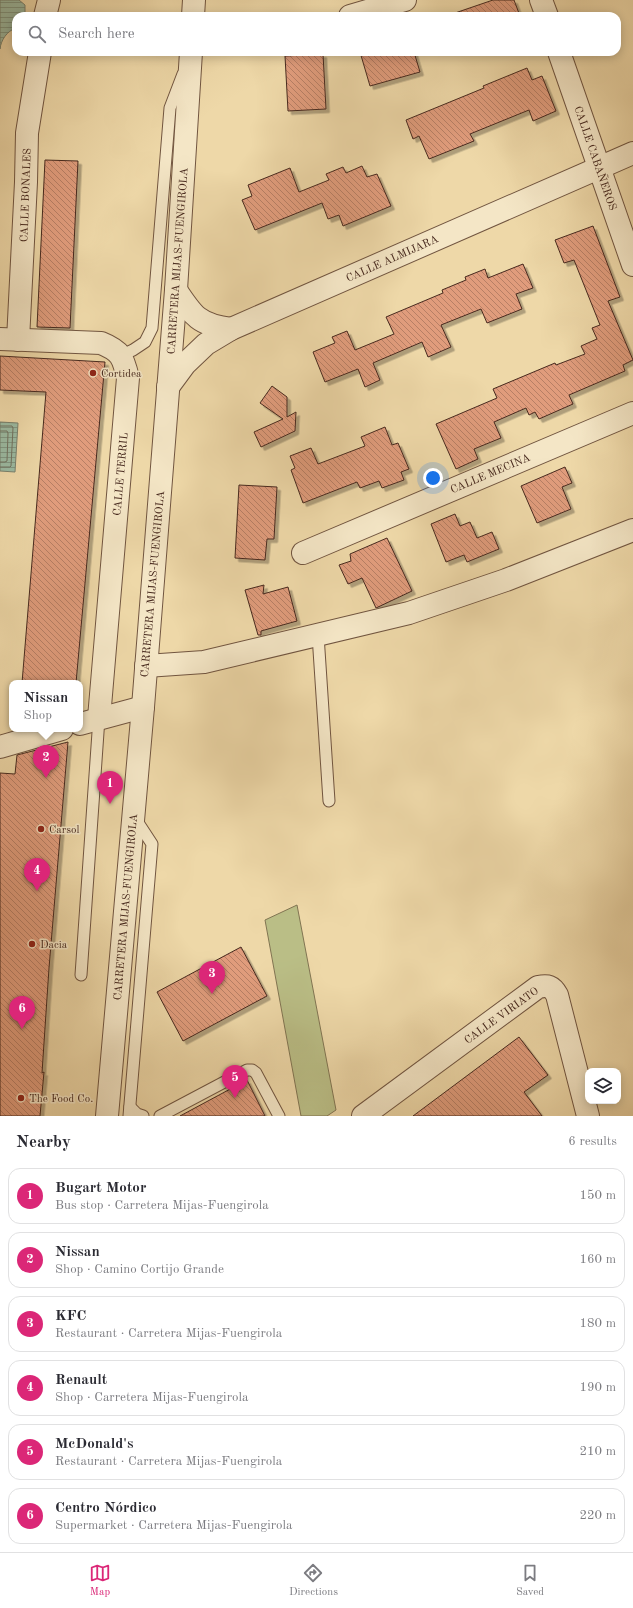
<!DOCTYPE html>
<html lang="en">
<head>
<meta charset="utf-8">
<style>
  body { margin:0; font-family:"Old Standard TT",serif; background:#f7f7f7; color:#2b2b33 }
  .controls { position:absolute; right:12px; bottom:12px; display:grid; overflow:hidden; border-radius:8px; box-shadow:0 2px 10px #0003 }
  .controls button { width:36px; height:36px; display:grid; place-items:center; padding:0; border:0; border-bottom:1px solid #e1e1e2; background:#fff; color:#2b2b33; font:20px sans-serif }
  .you { position:absolute; left:433px; top:478px; width:14px; height:14px; margin:-10px; border:3px solid #fff; border-radius:50%; background:#1a73e8; box-shadow:0 0 0 6px #1a73e833 }
  .badge { display:grid; place-items:center; width:26px; height:26px; border-radius:50%; background:#db2777; color:#fff; font-size:13px; font-weight:700 }
  .pin { position:absolute; translate:-50% -33px; filter:drop-shadow(0 1px 2px #0008) }
  .pin::after { content:''; position:absolute; top:21px; width:14px; height:12px; background:inherit; clip-path:polygon(0 0,100% 0,50% 100%) }
  .popup { position:absolute; left:9px; top:680px; width:74px; height:52px; box-sizing:border-box; display:grid; place-content:center; border-radius:8px; background:#fff; filter:drop-shadow(0 1px 3px #0005); font-size:13px; white-space:nowrap; color:#7c7c81 }
  .popup b { font-size:15px; color:#2b2b33 }
  .popup::after { content:''; position:absolute; left:50%; top:100%; margin-left:-8px; border:8px solid transparent; border-top-color:#fff }
  .list { margin:0; padding:0; list-style:none }
  h2 { display:flex; justify-content:space-between; align-items:center; height:52px; margin:0; padding:0 16px; font-size:17px }
  h2 small { font-size:13px; font-weight:400; color:#7c7c81 }
  .list li { display:grid; grid-template-columns:26px 1fr auto; gap:12px; align-items:center; box-sizing:border-box; height:56px; margin:0 8px 8px; padding:0 8px; border:1px solid #e1e1e2; border-radius:12px }
  .list b { display:block; font-size:15px; white-space:nowrap }
  .list p { margin:0; font-size:13px; white-space:nowrap; color:#7c7c81 }
  .list em { font-size:13px; font-style:normal; color:#7c7c81 }
  .icon { flex:none; width:22px; height:22px; fill:none; stroke:currentColor; stroke-width:2; stroke-linecap:round; stroke-linejoin:round }
  .map { position:relative; flex:none; width:633px; height:1116px; overflow:hidden }
  .search { position:absolute; background:#fff; box-shadow:0 2px 10px #0003; left:12px; right:12px; top:12px; height:44px; display:flex; align-items:center; gap:10px; box-sizing:border-box; padding:0 14px; border-radius:12px; color:#7c7c81; font-size:15px }
  .sheet { height:436px; background:#fff }
  nav { display:flex; justify-content:space-around; align-items:center; box-sizing:border-box; height:56px; border-top:1px solid #e1e1e2; background:#fff; font-size:11px; color:#7c7c81 }
  nav a { display:grid; justify-items:center; gap:2px }
  nav .on { color:#db2777 }
  .map>svg:first-child { display:block }
</style>
</head>
<body>
<div class="map">
<svg width="633" height="1116" viewBox="0 0 633 1116">
  <defs>
    <pattern id="water-rules" width="6" height="5" patternUnits="userSpaceOnUse"><rect width="6" height="5" fill="#9bbba3"/><path d="M0 2.5h6" fill="none" stroke="#809884"/></pattern>
    <pattern id="building-back-hatch" width="6" height="6" patternUnits="userSpaceOnUse"><rect width="6" height="6" fill="#e09c7c"/><path d="M-1 5l2 2M0 0l6 6M5-1l2 2" fill="none" stroke="#b77f65"/></pattern>
    <filter id="shadow"><feDropShadow dx="3.5" dy="3.5" stdDeviation="0" flood-color="#0004"/></filter>
  </defs>
  <rect width="100%" height="100%" fill="#eed8a8"/>
  <filter id="stains"><feTurbulence type="fractalNoise" baseFrequency=".005" numOctaves="4"/><feColorMatrix values="0 0 0 0 .2 0 0 0 0 .09 0 0 0 0 .02 0 0 0 .5 -.17"/></filter>
  <radialGradient id="worn" r=".72"><stop offset=".6" stop-color="#630" stop-opacity="0"/><stop offset="1" stop-color="#630" stop-opacity=".3"/></radialGradient>
  <path fill="#babe86" stroke="#807452" d="M297,905L336,1110L327,1116H301L265,920Z"/>
  <g fill="url(#water-rules)" stroke="#79816e">
    <path d="M0,0H19L25,5V16H16V28C7,31 1,40 0,49Z"/>
    <path d="M0,422L18,423L15,472L0,471Z"/>
  </g>
  <g fill="none" stroke-linecap="round" stroke-linejoin="round">
    <g stroke="#717260" stroke-width="1">
      <path d="M0,426H12L13,428L11,466L10,467H0"/>
      <path d="M0,431H7L8,433L7,461L5,462H0"/>
    </g>
  </g>
  <g fill="url(#building-back-hatch)" stroke="#47291e" filter="url(#shadow)">
    <path d="M493,0H514L520,16H455V13Z"/>
    <path d="M360,52H414L420,72L370,86Z"/>
    <path d="M323,54L326,109L288,111L285,56Z"/>
    <path d="M527,68L532,80L542,76L556,111L533,121L529,110L470,134L474,141L429,159L419,136L413,139L406,120L484,88L483,86Z"/>
    <path d="M45,160L78,161L70,328L37,327Z"/>
    <path d="M362,166L367,177L377,174L391,206L343,226L339,215L328,219L322,203L255,230L242,200L252,196L248,185L290,168L299,192L329,180L326,174L343,167L346,173Z"/>
    <path d="M593,226L620,297L608,301L633,360L623,365L625,371L569,395L573,404L539,419L535,412L529,415L526,408L494,422L501,438L474,449L478,459L456,469L436,424L497,398L493,389L555,363L556,365L585,354L581,346L597,339L592,328L600,325L574,260L564,263L555,240Z"/>
    <path d="M523,264L533,288L516,294L522,309L487,323L481,309L441,325L451,347L428,357L422,342L373,363L380,380L365,387L358,369L325,382L313,352L335,343L332,337L347,331L355,350L394,334L386,317L443,293L442,290L466,280L465,277L485,269L488,278Z"/>
    <path d="M0,356L105,362L76,683H22L46,392L0,390Z"/>
    <path d="M272,386L287,397V417L296,412L295,431L261,447L254,432L283,419L260,403Z"/>
    <path d="M385,427L392,445L398,443L409,469L401,472L404,480L382,488L379,481L360,488L357,482L303,503L291,470L295,468L290,456L311,448L318,464L365,446L361,437Z"/>
    <path d="M565,467L572,483L562,487L571,509L537,523L521,486Z"/>
    <path d="M239,485L277,487L274,539H267L265,560L235,558Z"/>
    <path d="M455,514L460,526L470,522L477,538L492,532L499,549L467,562L464,555L446,562L431,524Z"/>
    <path d="M387,538L412,591L376,608L362,578L348,584L339,565L351,561L350,554Z"/>
    <path d="M264,585L263,594L288,587L297,621L261,631V635H258L245,590Z"/>
    <path d="M68,742L49,968L42,1073L44,1072L40,1116H0V773L15,774L17,755Z"/>
    <path d="M241,947L267,996L183,1041L157,992Z"/>
    <path d="M519,1037L548,1075L524,1092L542,1116H413Z"/>
    <path d="M247,1080L265,1116H180Z"/>
  </g>
  <g fill="none" stroke-linecap="round" stroke-linejoin="round">
    <defs>
      <g id="lane">
        <path d="M120,356L133,350L145,342L152,328L170,108L183,74"/>
        <path d="M318,635L329,801"/>
        <path d="M81,975L99,718"/>
        <path d="M130,1107L137,1114L143,1116"/>
        <path d="M129,1116L152,844L135,818"/>
        <path d="M160,1116L247,1070H252L256,1073L279,1116"/>
      </g>
      <g id="street">
        <path d="M541,0L547,16"/>
        <path d="M45,16L49,0"/>
        <path d="M193,16L194,0"/>
        <path d="M350,16L405,0"/>
        <path d="M559,52L633,265"/>
        <path d="M176,290C193,316 199,325 231,329"/>
        <path d="M0,339L101,343C121,351 123,357 128,378L99,718"/>
        <path d="M18,340L26,182L27,133L40,52"/>
        <path d="M168,387L185,364L206,344L231,329L633,153"/>
        <path d="M303,553L633,413"/>
        <path d="M146,666L204,662L409,613L506,580L633,530"/>
        <path d="M80,724L143,707"/>
        <path d="M0,747L62,729"/>
        <path d="M107,1116L143,707L176,290L191,52"/>
        <path d="M363,1116L538,987C548,985 552,986 557,995L588,1116"/>
      </g>
    </defs>
    <use href="#lane" stroke="#715540" stroke-width="13"/>
    <use href="#street" stroke="#715540" stroke-width="24"/>
    <use href="#lane" stroke="#f4e6c6" stroke-width="11"/>
    <use href="#street" stroke="#f4e6c6" stroke-width="22"/>
  </g>
  <g fill="#8f2418" stroke="#f4e6c6" stroke-width="1.5">
    <circle cx="93" cy="373" r="4"/>
    <circle cx="41" cy="829" r="4"/>
    <circle cx="32" cy="944" r="4"/>
    <circle cx="21" cy="1098" r="4"/>
  </g>
  <g text-anchor="middle" stroke-width="3" stroke-linejoin="round" paint-order="stroke">
    <g font-size="11" fill="#47291e" stroke="#f4e6c6">
      <text transform="translate(596 158) rotate(71)" y="4">CALLE CABAÑEROS</text>
      <text transform="translate(25 195) rotate(-88)" y="4">CALLE BONALES</text>
      <text transform="translate(392 258) rotate(-24)" y="4">CALLE ALMIJARA</text>
      <text transform="translate(177 261) rotate(-86)" y="4">CARRETERA MIJAS-FUENGIROLA</text>
      <text transform="translate(490 473) rotate(-23)" y="4">CALLE MECINA</text>
      <text transform="translate(120 474) rotate(-85)" y="4">CALLE TERRIL</text>
      <text transform="translate(152 584) rotate(-85)" y="4">CARRETERA MIJAS-FUENGIROLA</text>
      <text transform="translate(125 907) rotate(-85)" y="4">CARRETERA MIJAS-FUENGIROLA</text>
      <text transform="translate(501 1015) rotate(-36)" y="4">CALLE VIRIATO</text>
    </g>
    <g font-size="11" fill="#47291e" stroke="#f4e6c6" text-anchor="start">
      <text x="101" y="377">Cortidea</text>
      <text x="49" y="833">Carsol</text>
      <text x="40" y="948">Dacia</text>
      <text x="29" y="1102">The Food Co.</text>
    </g>
  </g>
  <rect width="100%" height="100%" filter="url(#stains)"/>
  <rect width="100%" height="100%" fill="url(#worn)"/>
</svg>
<div class="controls">
<button><svg class="icon" aria-label="layers" viewBox="0 0 24 24"><path d="M12 4l9 5-9 5-9-5zM3 14l9 5 9-5"/></svg></button>
</div>
<div class="you"></div>
<div class="pin badge" style="left:110px;top:804px">1</div>
<div class="pin badge" style="left:46px;top:778px">2</div>
<div class="popup"><b>Nissan</b>Shop</div>
<div class="pin badge" style="left:212px;top:994px">3</div>
<div class="pin badge" style="left:37px;top:891px">4</div>
<div class="pin badge" style="left:235px;top:1098px">5</div>
<div class="pin badge" style="left:22px;top:1029px">6</div>
<div class="search"><svg class="icon" aria-label="search" viewBox="0 0 24 24"><circle cx="10" cy="10" r="6"/><path d="M15 15l6 6"/></svg>Search here</div>
</div>
<section class="sheet">
<h2>Nearby<small>6 results</small></h2>
<ul class="list">
<li><span class="badge">1</span><div><b>Bugart Motor</b><p>Bus stop · Carretera Mijas-Fuengirola</p></div><em>150 m</em></li>
<li><span class="badge">2</span><div><b>Nissan</b><p>Shop · Camino Cortijo Grande</p></div><em>160 m</em></li>
<li><span class="badge">3</span><div><b>KFC</b><p>Restaurant · Carretera Mijas-Fuengirola</p></div><em>180 m</em></li>
<li><span class="badge">4</span><div><b>Renault</b><p>Shop · Carretera Mijas-Fuengirola</p></div><em>190 m</em></li>
<li><span class="badge">5</span><div><b>McDonald's</b><p>Restaurant · Carretera Mijas-Fuengirola</p></div><em>210 m</em></li>
<li><span class="badge">6</span><div><b>Centro Nórdico</b><p>Supermarket · Carretera Mijas-Fuengirola</p></div><em>220 m</em></li>
</ul>
</section>
<nav>
<a class="on"><svg class="icon" aria-label="map" viewBox="0 0 24 24"><path d="M3 6l6-2 6 2 6-2v14l-6 2-6-2-6 2zM9 4v14M15 6v14"/></svg>Map</a>
<a><svg class="icon" aria-label="directions" viewBox="0 0 24 24"><path d="M12 3l9 9-9 9-9-9zM9 14v-3h6M13 9l2 2-2 2"/></svg>Directions</a>
<a><svg class="icon" aria-label="saved" viewBox="0 0 24 24"><path d="M7 4h10v16l-5-4-5 4z"/></svg>Saved</a>
</nav>
</body>
</html>
